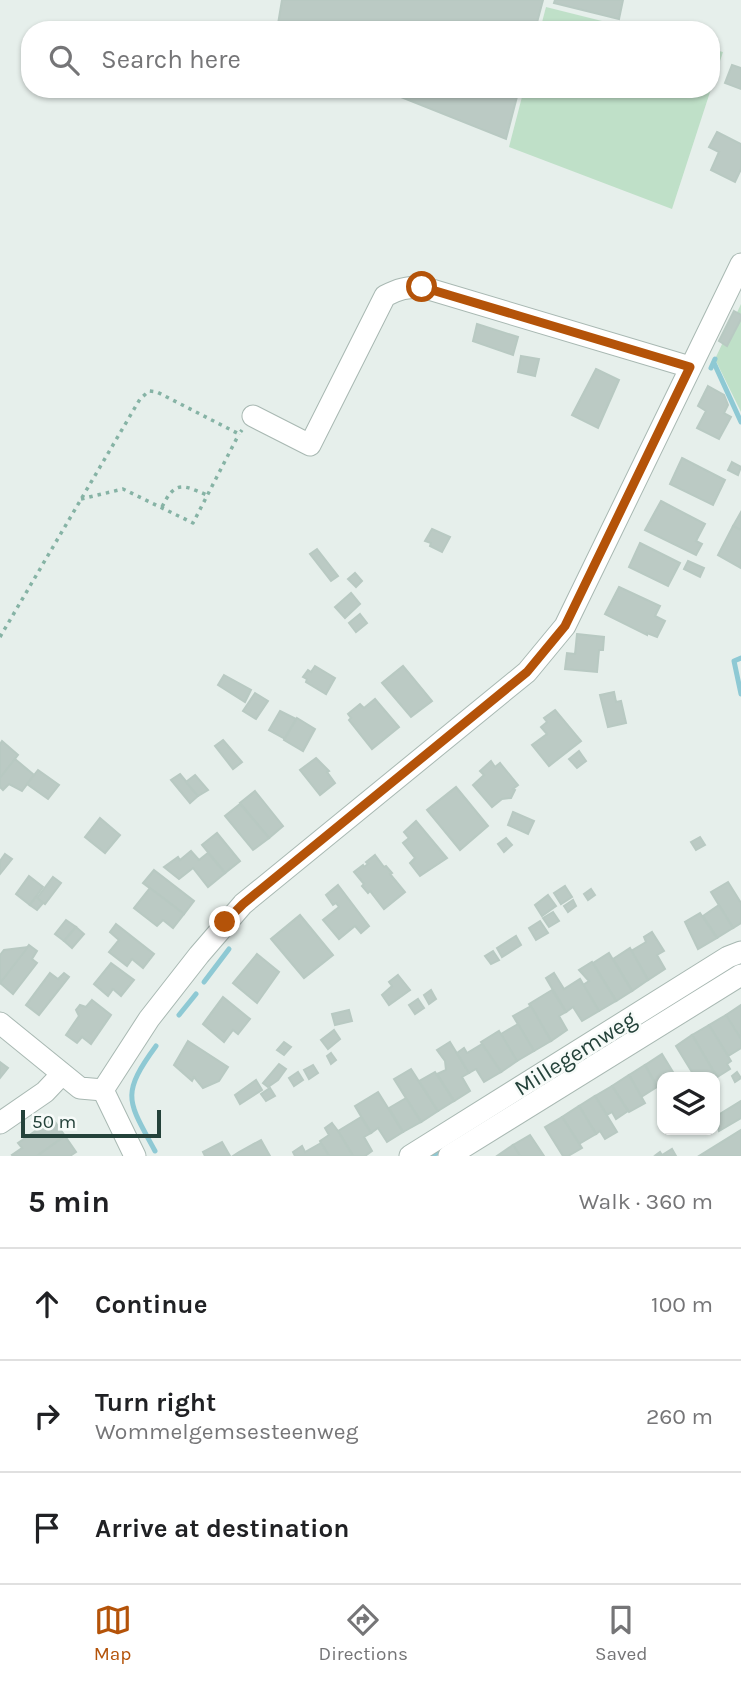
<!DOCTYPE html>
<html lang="en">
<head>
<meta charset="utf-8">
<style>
  body { margin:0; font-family:Karla,sans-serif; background:#f2f2f2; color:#202124 }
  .controls { position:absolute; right:21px; bottom:21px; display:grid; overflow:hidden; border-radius:14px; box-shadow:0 2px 5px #0004 }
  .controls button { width:63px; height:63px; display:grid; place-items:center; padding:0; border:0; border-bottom:2px solid #e0e0e0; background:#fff; color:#202124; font:35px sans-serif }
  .scale { position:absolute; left:21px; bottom:18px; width:140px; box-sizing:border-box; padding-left:7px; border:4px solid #24423a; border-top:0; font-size:19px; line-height:24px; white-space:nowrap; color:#24423a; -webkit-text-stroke:5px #f7fbf9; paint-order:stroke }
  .stop { position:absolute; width:21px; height:21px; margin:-16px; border:5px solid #b45309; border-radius:50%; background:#fff }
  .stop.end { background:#b45309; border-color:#fff; box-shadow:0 2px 7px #0008 }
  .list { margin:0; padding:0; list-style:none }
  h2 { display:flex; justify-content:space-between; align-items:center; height:91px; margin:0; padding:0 28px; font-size:30px }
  h2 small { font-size:23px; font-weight:400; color:#757577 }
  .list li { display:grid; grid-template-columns:46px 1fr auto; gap:21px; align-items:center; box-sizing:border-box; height:112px; padding:0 28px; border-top:2px solid #e0e0e0 }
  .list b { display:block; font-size:26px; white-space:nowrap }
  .list p { margin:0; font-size:23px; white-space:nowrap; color:#757577 }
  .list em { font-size:23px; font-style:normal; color:#757577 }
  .icon { flex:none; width:38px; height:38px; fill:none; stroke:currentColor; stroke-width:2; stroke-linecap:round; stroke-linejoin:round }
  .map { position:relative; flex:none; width:741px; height:1156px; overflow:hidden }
  .search { position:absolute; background:#fff; box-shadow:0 2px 5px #0004; left:21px; right:21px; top:21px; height:77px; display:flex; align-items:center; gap:18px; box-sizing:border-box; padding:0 24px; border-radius:28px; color:#757577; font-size:26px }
  .sheet { height:427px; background:#fff }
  nav { display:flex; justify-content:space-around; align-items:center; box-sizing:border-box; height:98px; border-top:2px solid #e0e0e0; background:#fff; font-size:19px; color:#757577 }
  nav a { display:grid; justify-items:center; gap:4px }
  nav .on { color:#b45309 }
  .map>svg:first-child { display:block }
</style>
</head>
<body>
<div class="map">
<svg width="741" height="1156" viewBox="0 0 741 1156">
  <rect width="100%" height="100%" fill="#e6efeb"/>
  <g fill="#bfe0c8">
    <path d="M546,7L638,30H540Z"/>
    <path d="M711,49L723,52L672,209L509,147L524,89H711Z"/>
    <path d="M741,304V412L715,359Z"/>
  </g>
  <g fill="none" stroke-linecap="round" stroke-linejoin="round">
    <g stroke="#8ec9d4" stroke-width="5">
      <path d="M714,363L741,422"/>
      <path d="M711,368L715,359"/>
      <path d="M741,658L734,661L741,694"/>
      <path d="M204,982L229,949"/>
      <path d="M179,1015L196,994"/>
      <path d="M155,1151C128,1101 120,1095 156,1046"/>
      <path d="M432,1156L444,1148"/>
    </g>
  </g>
  <g fill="#bbcac4" stroke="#b8c9c2" stroke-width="2">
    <path d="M282,0H543L535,30H277Z"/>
    <path d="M555,0H623L619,19L554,3Z"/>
    <path d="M732,65L741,68V89L725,83Z"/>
    <path d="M381,89H519L506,139Z"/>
    <path d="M717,132L741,144V169L735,182L711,170L719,152L709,147Z"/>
    <path d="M734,311L741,315V319L727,346L719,341Z"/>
    <path d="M477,324L518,337L513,355L473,341Z"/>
    <path d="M521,356L539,359L535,376L518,372Z"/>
    <path d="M596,369L619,380L598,428L572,415Z"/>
    <path d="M708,386L724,395L728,405L724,413L731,417L719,439L697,428L706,411L698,406Z"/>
    <path d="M682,458L725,480L713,505L670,484Z"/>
    <path d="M732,462L741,467L738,475L728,470Z"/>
    <path d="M661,501L705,524L696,541L702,544L696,555L645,530Z"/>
    <path d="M741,512V530L733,526Z"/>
    <path d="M733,526L741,530V568L718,555Z"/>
    <path d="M432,529L450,537L442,552L430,546L431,543L425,541Z"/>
    <path d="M640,543L680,563L668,586L629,567Z"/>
    <path d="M317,549L338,576L331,581L310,554Z"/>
    <path d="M688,561L704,568L700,577L684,569Z"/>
    <path d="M355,573L362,581L356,587L348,579Z"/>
    <path d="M619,587L660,606L655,616L665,621L657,637L647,633V635L605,614Z"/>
    <path d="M351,593L360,604L345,618L335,607Z"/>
    <path d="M360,614L367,623L356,632L349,623Z"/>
    <path d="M577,634L604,637L603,650H599L597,672L565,669L567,653L575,654Z"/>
    <path d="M315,666L335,678L326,694L306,682L307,679L303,677L308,670L311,672Z"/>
    <path d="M403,666L432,701L411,717L382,683Z"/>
    <path d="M224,675L251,690L245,702L218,685Z"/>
    <path d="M614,692L616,702L621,701L626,723L608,727L600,695Z"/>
    <path d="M255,693L268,701L256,719L243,711Z"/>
    <path d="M375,699L399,727L372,749L349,720L351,718L348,714L360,704L364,708Z"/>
    <path d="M555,710L581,741L549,766L532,745L547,734L541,727L547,722L544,718Z"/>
    <path d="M280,711L296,719L285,739L269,730Z"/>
    <path d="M297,718L315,729L303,751L284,740Z"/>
    <path d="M223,740L242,762L233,769L215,746Z"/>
    <path d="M2,741L18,755L0,778V744Z"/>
    <path d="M579,751L586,761L577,768L569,759Z"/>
    <path d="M316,758L329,771L327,772L335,783L320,795L300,770Z"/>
    <path d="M15,759L34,775L22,791L9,784L3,790L0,787V778Z"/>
    <path d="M491,761L495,767L500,763L518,785L513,789L515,790L511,798L502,799L492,807L473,785L484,775L480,771Z"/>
    <path d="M38,770L59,785L48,799L27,784Z"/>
    <path d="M180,774L198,796L190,803L171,780Z"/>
    <path d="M195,775L208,790L198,796L186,782Z"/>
    <path d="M456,787L488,826L460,850L427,810Z"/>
    <path d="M255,791L283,826L269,838L240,803Z"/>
    <path d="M240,804L269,838L253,850L225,816Z"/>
    <path d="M513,812L534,821L528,834L508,825Z"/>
    <path d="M100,818L120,835L105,853L85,837Z"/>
    <path d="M416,821L447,858L420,876L410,863L415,858L403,843L409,838L404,832Z"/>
    <path d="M217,833L240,861L225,873L202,845Z"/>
    <path d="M700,837L705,845L696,850L691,842Z"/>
    <path d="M506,838L512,845L504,852L498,844Z"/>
    <path d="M191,851L199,860L208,853L225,873L208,887L193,868L179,879L164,867L178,857L180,860Z"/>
    <path d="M5,854L12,859L0,874V861Z"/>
    <path d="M375,855L384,867L386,866L392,873L390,874L405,892L384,909L370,891L368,893L362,886L364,884L354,872L363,865L364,867L368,864L366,862Z"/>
    <path d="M154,870L194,901L184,914L143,883Z"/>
    <path d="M29,876L43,887L30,905L16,894Z"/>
    <path d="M53,877L61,883L45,904L37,898Z"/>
    <path d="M728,882L741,903V923L733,928L711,892Z"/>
    <path d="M338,885L369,926L361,933L355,926L339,939L323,920L339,907L336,903L333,905L326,895Z"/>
    <path d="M565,886L572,897L561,904L554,893Z"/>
    <path d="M150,888L184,914L173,928L163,920L157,926L134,908Z"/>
    <path d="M591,889L595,895L588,900L584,894Z"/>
    <path d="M548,895L556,906L542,916L535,905Z"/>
    <path d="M36,897L43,903L37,910L30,905Z"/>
    <path d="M573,900L576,906L568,912L564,906Z"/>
    <path d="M719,905L733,928L717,938L703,916Z"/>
    <path d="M553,912L559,921L549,927L543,918Z"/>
    <path d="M700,913L717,938L698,949L685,922Z"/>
    <path d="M300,915L333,955L304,978L271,939Z"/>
    <path d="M66,920L76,927L64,941L55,934Z"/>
    <path d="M540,921L548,933L536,940L529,928Z"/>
    <path d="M116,924L154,954L143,968L132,959L127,966L109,952L119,940L110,932Z"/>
    <path d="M76,927L84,934L72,948L64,941Z"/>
    <path d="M652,932L664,951L657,955L665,969L648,980L631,951L646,942L644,937Z"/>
    <path d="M516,936L521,945L502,957L497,948Z"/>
    <path d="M29,945L37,951L32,959L37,963L13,994L0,983Z"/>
    <path d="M28,947L0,983V955L4,950Z"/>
    <path d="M630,948L648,980L632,991L613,959Z"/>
    <path d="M493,951L499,960L491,964L485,956Z"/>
    <path d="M609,953L632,991L616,1001L593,963Z"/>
    <path d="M257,954L279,972L257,1003L233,983Z"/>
    <path d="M592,962L616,1001L599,1011L583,985L589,981L579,970Z"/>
    <path d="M111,963L134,980L121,996L113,989L108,996L94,984Z"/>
    <path d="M50,973L58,979L64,973L69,977L39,1015L26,1005Z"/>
    <path d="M554,973L564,989L580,979L599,1011L582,1021L573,1007L566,1012L546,978Z"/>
    <path d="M398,975L410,990L389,1005L382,995L392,986L389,982Z"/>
    <path d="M431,990L436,999L429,1004L424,995Z"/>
    <path d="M552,990L566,1012L559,1016L567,1030L551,1041L529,1004Z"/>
    <path d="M223,997L250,1019L238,1034L233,1030L224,1042L203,1024Z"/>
    <path d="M418,999L424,1008L415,1014L409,1005Z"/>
    <path d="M92,1000L111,1015L91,1044L82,1037L77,1043L66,1035L79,1016L76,1010L80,1005L86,1007Z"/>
    <path d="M741,1005V1039L726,1015Z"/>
    <path d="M531,1006L551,1041L534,1051L513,1016Z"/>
    <path d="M349,1010L352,1021L335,1025L332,1014Z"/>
    <path d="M726,1015L741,1039V1048L728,1056L709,1025Z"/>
    <path d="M518,1024L534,1051L517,1061L501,1034Z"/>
    <path d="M709,1025L731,1061L727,1064L730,1069L717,1077L692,1035Z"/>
    <path d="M334,1030L340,1039L328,1049L321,1040Z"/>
    <path d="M499,1031L517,1061L501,1072L481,1042Z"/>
    <path d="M692,1035L717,1077L715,1078L695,1077L676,1046Z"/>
    <path d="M188,1041L228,1067L219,1081L203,1088L194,1077L192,1081L174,1065Z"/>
    <path d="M284,1042L291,1047L284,1055L277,1050Z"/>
    <path d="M450,1042L469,1073L462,1077L470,1091L454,1101L437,1074L446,1070L445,1061L437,1050Z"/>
    <path d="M482,1044L501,1072L484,1082L476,1069L469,1073L457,1053L464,1048L467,1053Z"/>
    <path d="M331,1053L336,1060L331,1064L327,1056Z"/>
    <path d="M662,1054L676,1077H662V1091L660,1092L645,1065Z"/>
    <path d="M0,1062L8,1068L0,1078Z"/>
    <path d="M279,1064L286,1069L278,1080L268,1087L263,1083Z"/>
    <path d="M313,1065L318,1073L309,1079L304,1070Z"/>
    <path d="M645,1065L657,1087L641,1097L629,1075Z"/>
    <path d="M411,1069L438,1111L421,1122L394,1079Z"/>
    <path d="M298,1072L303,1080L294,1086L289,1078Z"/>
    <path d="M435,1072L454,1101L438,1111L419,1081Z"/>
    <path d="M737,1072L741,1078L735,1082L732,1076Z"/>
    <path d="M629,1075L645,1103L629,1112L612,1086Z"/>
    <path d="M256,1080L262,1090L240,1104L235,1095Z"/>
    <path d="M612,1086L628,1111L616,1119L612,1112L607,1115L595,1096Z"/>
    <path d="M270,1088L275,1096L266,1101L261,1094Z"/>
    <path d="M378,1092L403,1132L387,1142L378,1128L371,1133L355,1106Z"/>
    <path d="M595,1096L617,1132L605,1139L600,1131L596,1134L579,1106Z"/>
    <path d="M406,1098L421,1122L403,1132L389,1108Z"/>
    <path d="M741,1101V1118L719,1131L715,1117Z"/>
    <path d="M579,1106L596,1134L579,1144L562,1117Z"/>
    <path d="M361,1117L371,1133L364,1137L372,1151L365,1156H353L338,1131Z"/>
    <path d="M562,1117L582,1148L568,1156H563L545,1127Z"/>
    <path d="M53,1119L65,1136L37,1156H13L12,1155L22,1148L18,1143Z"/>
    <path d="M332,1123L338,1131L353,1156H329L321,1143L320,1141L329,1135L325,1128Z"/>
    <path d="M741,1130V1156H699Z"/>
    <path d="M530,1135L544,1156H520L513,1145Z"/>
    <path d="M65,1136L76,1152L70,1156H37Z"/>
    <path d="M261,1140L270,1156H233L239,1152Z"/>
    <path d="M222,1142L230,1156H205L203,1152Z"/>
    <path d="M321,1143L329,1156H295L293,1152L302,1146L305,1152Z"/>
    <path d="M513,1145L520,1156H497Z"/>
    <path d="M672,1149L676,1156L656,1155L660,1152L662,1155Z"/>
  </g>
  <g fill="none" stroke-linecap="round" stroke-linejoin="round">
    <defs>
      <g id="minor">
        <path d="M253,416L310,445L385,296C398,289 407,287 422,287L690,367"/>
        <path d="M0,1023L80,1088L103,1090"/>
        <path d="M0,1123L45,1092L62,1074"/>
        <path d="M135,1156L103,1090L149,1019L199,955L243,904L527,672L565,626L741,264"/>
        <path d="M410,1156L728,957L741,952"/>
        <path d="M449,1156L741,975"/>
      </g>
    </defs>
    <use href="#minor" stroke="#a8b8b2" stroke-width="23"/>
    <g stroke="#86b3a5" stroke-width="3.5" stroke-dasharray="3.5 5" stroke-linecap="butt">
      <path d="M81,499L123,489L193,523L239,434"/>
      <path d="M162,507C175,480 183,485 207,495"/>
      <path d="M0,637L140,399L149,391L157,392L239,434L242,430"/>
    </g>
    <use href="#minor" stroke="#fff" stroke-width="21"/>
  </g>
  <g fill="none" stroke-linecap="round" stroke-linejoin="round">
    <path stroke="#b45309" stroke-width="9" d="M225,922L243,904L527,672L565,626L690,367L422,287"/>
  </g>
  <g text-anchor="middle" stroke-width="5" stroke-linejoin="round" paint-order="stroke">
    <g font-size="23" fill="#24423a" stroke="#f7fbf9">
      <text transform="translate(575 1053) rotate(-32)" y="8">Millegemweg</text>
    </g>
  </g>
</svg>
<div class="controls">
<button><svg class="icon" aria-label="layers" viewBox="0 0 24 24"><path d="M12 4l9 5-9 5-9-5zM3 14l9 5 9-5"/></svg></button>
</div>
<div class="scale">50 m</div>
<div class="stop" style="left:422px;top:287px"></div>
<div class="stop end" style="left:225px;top:922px"></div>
<div class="search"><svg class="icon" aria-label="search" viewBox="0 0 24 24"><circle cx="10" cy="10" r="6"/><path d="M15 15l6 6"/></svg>Search here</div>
</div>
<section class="sheet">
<h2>5 min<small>Walk · 360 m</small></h2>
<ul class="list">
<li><svg class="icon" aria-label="ahead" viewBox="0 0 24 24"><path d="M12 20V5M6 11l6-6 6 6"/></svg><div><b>Continue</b></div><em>100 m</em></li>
<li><svg class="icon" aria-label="right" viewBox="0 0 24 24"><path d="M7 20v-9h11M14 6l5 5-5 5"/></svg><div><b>Turn right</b><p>Wommelgemsesteenweg</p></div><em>260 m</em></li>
<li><svg class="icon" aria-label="arrive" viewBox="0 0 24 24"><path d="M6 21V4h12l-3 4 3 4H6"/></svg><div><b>Arrive at destination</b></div></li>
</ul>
</section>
<nav>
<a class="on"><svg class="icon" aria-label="map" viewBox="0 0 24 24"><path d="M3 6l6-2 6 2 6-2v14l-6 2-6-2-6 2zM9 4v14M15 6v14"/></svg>Map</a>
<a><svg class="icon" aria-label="directions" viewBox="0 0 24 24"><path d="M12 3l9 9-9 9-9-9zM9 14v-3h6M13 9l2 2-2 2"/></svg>Directions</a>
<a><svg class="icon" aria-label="saved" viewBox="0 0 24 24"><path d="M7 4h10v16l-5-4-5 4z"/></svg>Saved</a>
</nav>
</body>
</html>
